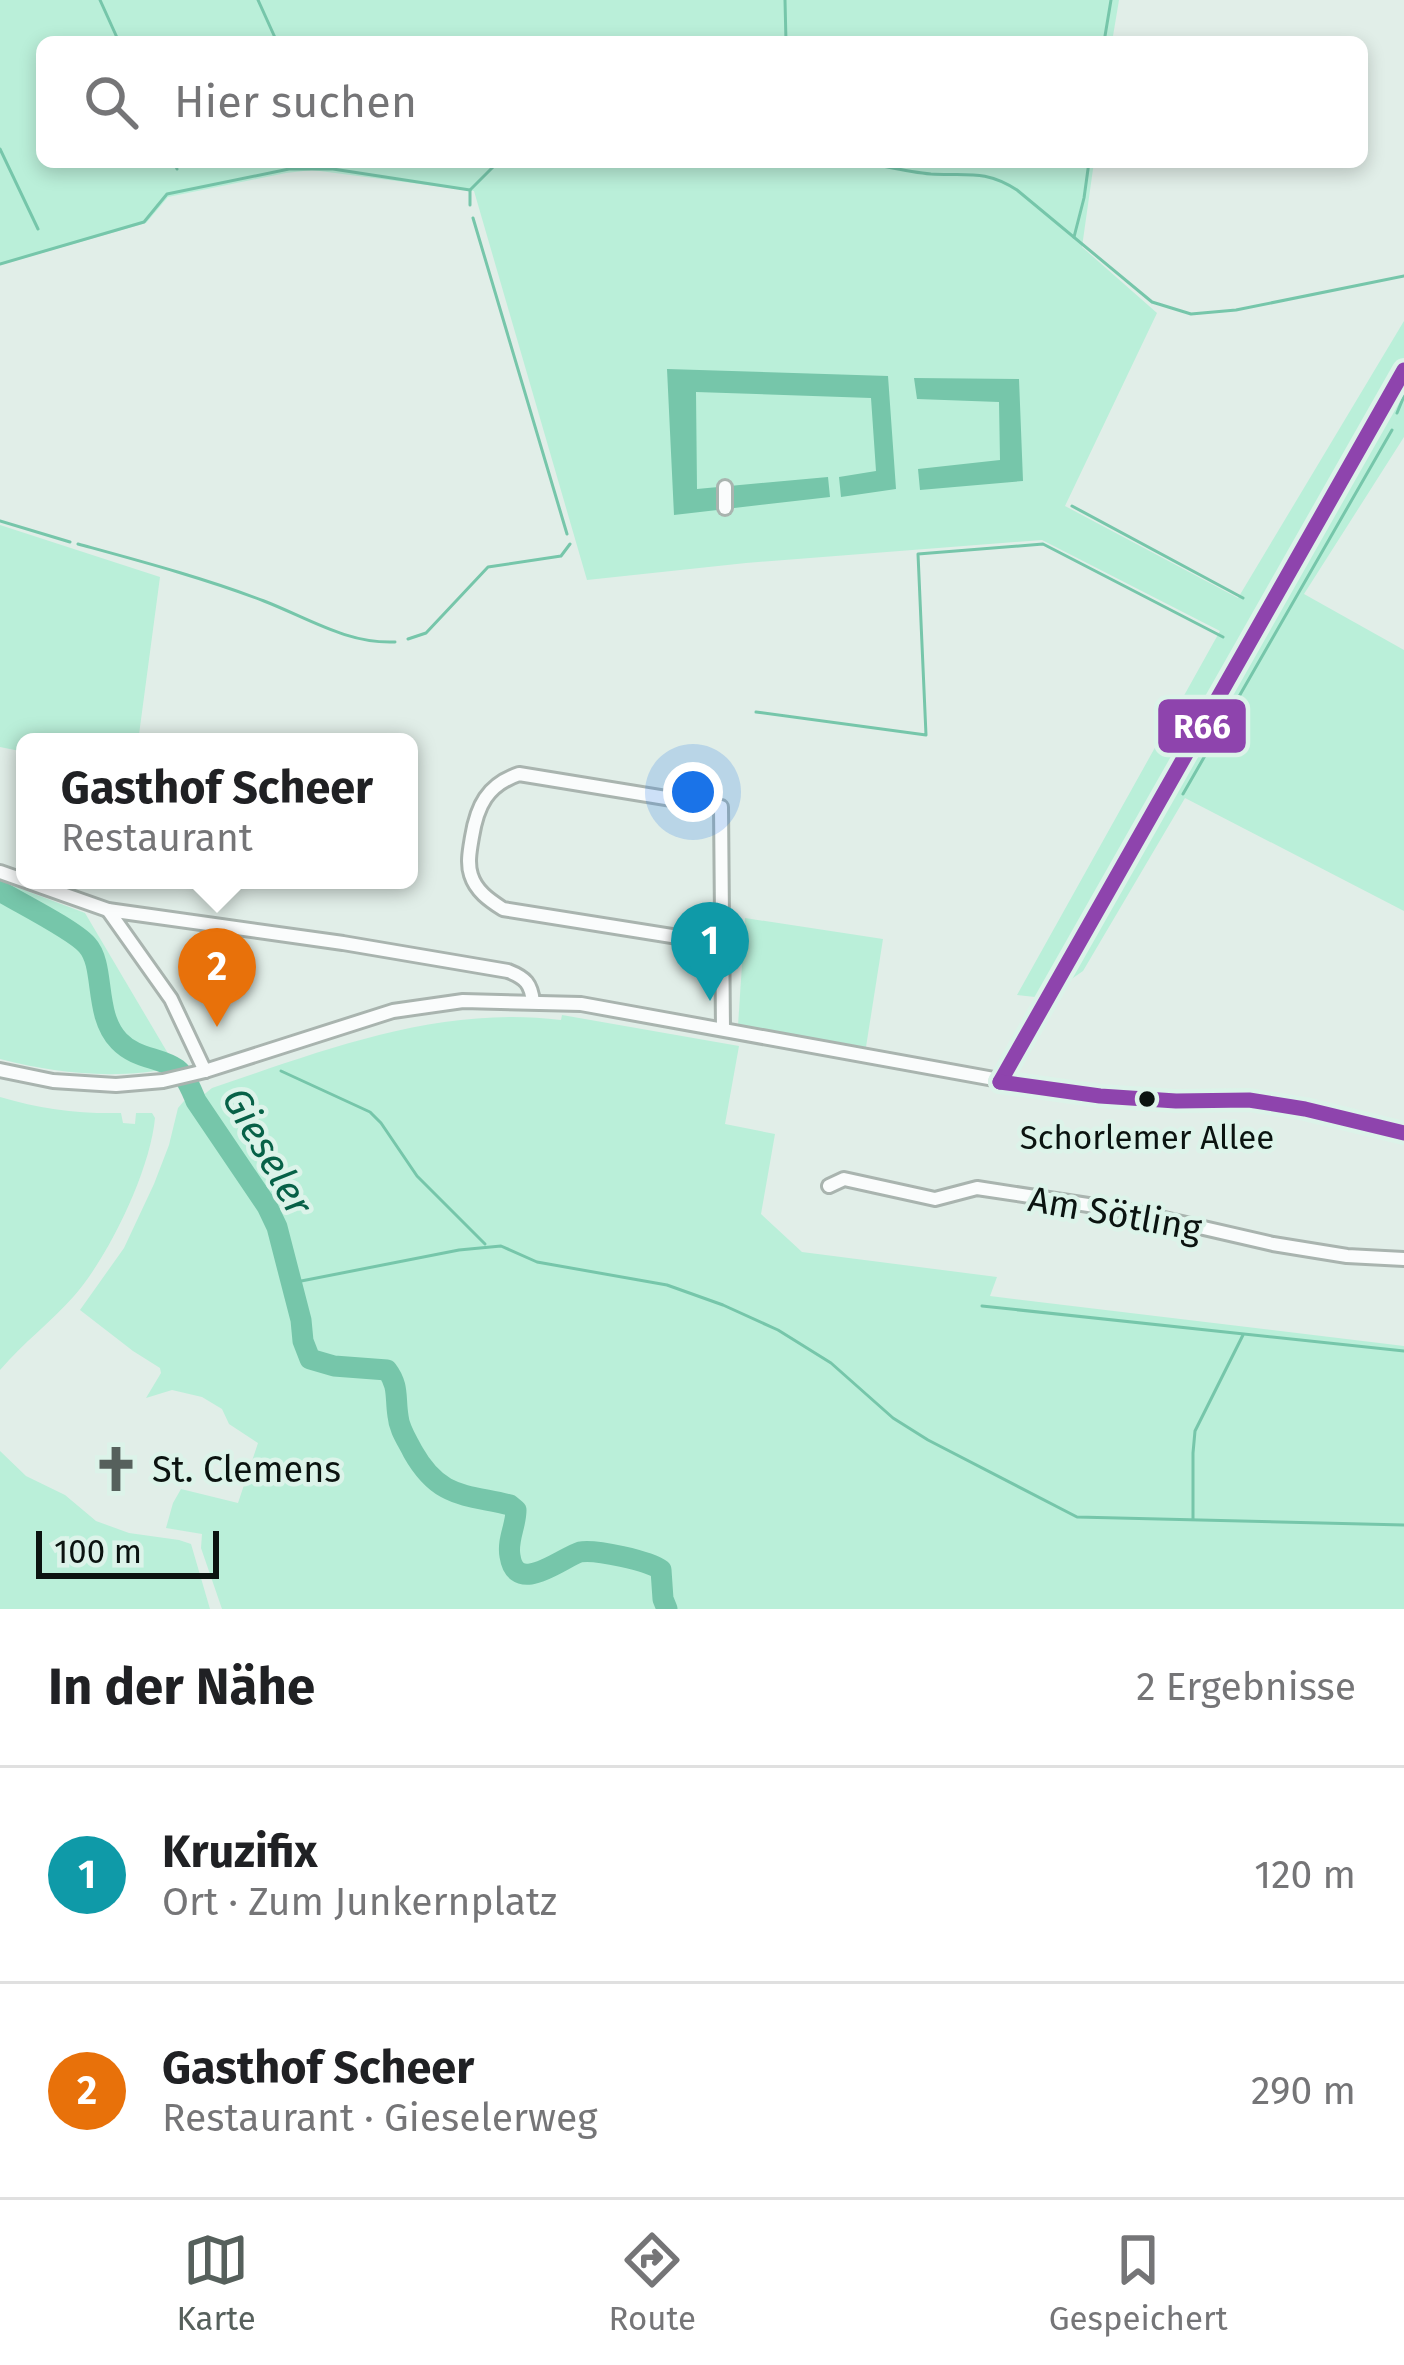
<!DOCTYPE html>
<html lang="de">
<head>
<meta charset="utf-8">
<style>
  body { margin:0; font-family:"Fira Sans",sans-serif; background:#f2f2f2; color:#202124 }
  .scale { position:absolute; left:36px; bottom:30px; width:183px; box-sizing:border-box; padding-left:12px; border:6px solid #0b1310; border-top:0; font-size:33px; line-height:42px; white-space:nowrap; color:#0b1310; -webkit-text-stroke:9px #dcf3e9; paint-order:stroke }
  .you { position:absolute; left:693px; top:792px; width:42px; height:42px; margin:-30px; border:9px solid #fff; border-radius:50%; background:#1a73e8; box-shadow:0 0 0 18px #1a73e833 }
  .badge { display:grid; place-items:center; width:78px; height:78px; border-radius:50%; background:#56605c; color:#fff; font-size:39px; font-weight:700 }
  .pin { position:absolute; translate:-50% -99px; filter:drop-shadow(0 3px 6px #0008) }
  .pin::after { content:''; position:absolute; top:63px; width:42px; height:36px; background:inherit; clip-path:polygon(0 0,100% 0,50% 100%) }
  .popup { position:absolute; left:16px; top:733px; width:402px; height:156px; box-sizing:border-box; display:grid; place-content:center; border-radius:18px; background:#fff; filter:drop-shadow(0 3px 9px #0005); font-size:39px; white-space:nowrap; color:#757577 }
  .popup b { font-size:45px; color:#202124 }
  .popup::after { content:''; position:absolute; left:50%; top:100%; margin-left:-24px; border:24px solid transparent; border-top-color:#fff }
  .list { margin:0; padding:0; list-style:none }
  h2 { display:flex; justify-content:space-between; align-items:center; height:156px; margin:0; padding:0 48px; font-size:51px }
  h2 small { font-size:39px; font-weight:400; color:#757577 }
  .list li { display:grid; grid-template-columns:78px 1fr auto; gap:36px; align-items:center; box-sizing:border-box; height:216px; padding:0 48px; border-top:3px solid #e0e0e0 }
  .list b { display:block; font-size:45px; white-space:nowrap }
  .list p { margin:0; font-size:39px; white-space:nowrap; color:#757577 }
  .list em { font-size:39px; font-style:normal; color:#757577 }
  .icon { flex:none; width:66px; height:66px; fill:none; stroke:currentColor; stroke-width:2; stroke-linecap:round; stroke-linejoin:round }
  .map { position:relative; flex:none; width:1404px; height:1609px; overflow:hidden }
  .search { position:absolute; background:#fff; box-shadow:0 6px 18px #0003; left:36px; right:36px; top:36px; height:132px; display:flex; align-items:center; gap:30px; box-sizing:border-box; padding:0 42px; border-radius:18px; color:#757577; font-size:45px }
  .sheet { height:588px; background:#fff }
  nav { display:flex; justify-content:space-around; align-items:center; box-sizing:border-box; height:168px; border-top:3px solid #e0e0e0; background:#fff; font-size:33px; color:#757577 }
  nav a { display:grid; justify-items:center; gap:6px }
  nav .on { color:#56605c }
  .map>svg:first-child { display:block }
</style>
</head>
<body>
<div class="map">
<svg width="1404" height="1609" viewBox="0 0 1404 1609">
  <rect width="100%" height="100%" fill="#e1eee8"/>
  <g fill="#baefd9">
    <path d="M0,0H1119L1112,42H42V162H1094L1082,247L1157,313L1065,506L1238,598L1404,321V437L1304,594L1404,650V911L1185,798L1083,971L1044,998L1017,995L1220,631L1042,540L746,563L587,580L474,191L312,170L286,173L168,197L146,223L0,265Z"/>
    <path d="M0,525L160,577L138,742H25V752L0,747Z"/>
    <path d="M0,881L85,913L176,1067C119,1080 57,1074 0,1059Z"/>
    <path d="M745,918L883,939L866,1047L738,1026Z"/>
    <path d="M562,1015L739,1046L725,1124L775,1134L761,1214L802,1252L997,1277L990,1296L1404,1346V1609H222L201,1548L202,1534L166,1528L173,1503L181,1489L238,1503L258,1443L229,1424L222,1409L202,1397L172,1390L146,1398L161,1373L160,1368L133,1351L80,1310L124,1248L154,1184L169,1145L178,1108L184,1101H196L212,1088C325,1050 439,1005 561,1020Z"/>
    <path d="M0,1097C40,1109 80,1114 121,1113L123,1123L135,1124L136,1113H152L155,1118C150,1171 109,1256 74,1296C51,1322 23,1343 0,1370Z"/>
    <path d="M0,1451L26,1476L65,1495L96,1521L129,1533L179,1540L191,1544L210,1609H0Z"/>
  </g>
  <g fill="#76c6aa">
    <path d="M667,369L888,376L896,489L841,497L839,477L876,471L871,398L696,392L697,489L828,477L830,497L674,515Z"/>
    <path d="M914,378L1019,379L1023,481L920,490L918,469L1000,460L999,402L917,399Z"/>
  </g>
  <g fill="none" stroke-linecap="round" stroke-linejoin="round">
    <g stroke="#76c6aa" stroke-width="3">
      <path d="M100,0L119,42"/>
      <path d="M258,0L277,42"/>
      <path d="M785,0L786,42"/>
      <path d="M1104,42L1111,0"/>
      <path d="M0,149L38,229"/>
      <path d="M174,162L177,169"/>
      <path d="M862,162C885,166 908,172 931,174C966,176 985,169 1017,190L1152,302L1191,314L1236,310L1404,276"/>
      <path d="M470,205V190L498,162"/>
      <path d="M473,218L567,534"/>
      <path d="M1074,237L1084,198L1089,162"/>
      <path d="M0,264L144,222L167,194L289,169H333L470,190"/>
      <path d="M1397,413L1404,396"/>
      <path d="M1072,506L1243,598"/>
      <path d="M0,521L70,542"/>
      <path d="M78,544C140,561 204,578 264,601C308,618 347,644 395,642"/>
      <path d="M408,639L426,633L488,567L561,556L570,544"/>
      <path d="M756,712L926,735L918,554L1043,544L1223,637"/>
      <path d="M1183,794L1392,430"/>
      <path d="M281,1071L370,1112L381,1123L417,1176L485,1244"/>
      <path d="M291,1283L459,1250L501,1246L537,1262L667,1285L723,1305L778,1330L831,1363L893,1418L928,1440L1077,1517L1404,1525"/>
      <path d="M982,1306L1404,1351"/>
      <path d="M1193,1519V1453L1195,1431L1243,1335"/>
    </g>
    <path stroke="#76c6aa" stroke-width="21" d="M0,891C20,903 74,930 87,945C106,966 93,1014 119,1041C136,1059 160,1057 177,1069C186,1076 192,1091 196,1101L267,1206L277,1227L301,1320L303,1341L310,1359L334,1366L387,1370C399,1386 395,1397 398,1416C399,1429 407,1440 413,1452C439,1498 464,1494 510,1505L516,1510C516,1526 507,1540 510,1556C516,1597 563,1557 580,1552C595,1549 650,1561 661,1570L663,1599L667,1609"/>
    <defs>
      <g id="minor">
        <path d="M725,508V487"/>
        <path d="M0,872L108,910L343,943L508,971C526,978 531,984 533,1002"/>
        <path d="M108,910L171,999L205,1071"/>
        <path d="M722,944L503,909C489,900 476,891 471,875C467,863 470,849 472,837C477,806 487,785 519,774L721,807L723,1029"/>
        <path d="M0,1070L53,1081L116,1085L163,1081L205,1071L393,1011L463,1001L581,1004L1054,1090L1176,1101L1249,1100L1305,1109L1404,1133"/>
        <path d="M1000,1082L1404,370"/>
        <path d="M829,1186L844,1179L935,1199L977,1188L1134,1212L1273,1244L1347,1256L1404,1259"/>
      </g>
    </defs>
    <use href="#minor" stroke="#a9b4af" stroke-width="18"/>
    <use href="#minor" stroke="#fafcfc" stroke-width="12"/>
    <defs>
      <g id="bus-1">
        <path d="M1000,1082L1404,370"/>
        <path d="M1000,1082L1100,1096L1176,1101L1249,1100L1305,1109L1404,1133"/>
      </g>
    </defs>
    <use href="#bus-1" stroke="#dcf3e9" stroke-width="24"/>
    <use href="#bus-1" stroke="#8e44ad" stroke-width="15"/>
  </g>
  <defs>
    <symbol id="church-bare" viewBox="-9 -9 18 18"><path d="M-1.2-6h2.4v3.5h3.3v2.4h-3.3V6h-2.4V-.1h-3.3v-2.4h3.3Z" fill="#56605c" stroke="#dcf3e9" stroke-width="2.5" paint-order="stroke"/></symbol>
  </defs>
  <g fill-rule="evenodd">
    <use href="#church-bare" x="83" y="1436" width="66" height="66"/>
  </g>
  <circle fill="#0b1310" stroke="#dcf3e9" stroke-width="4.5" cx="1147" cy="1099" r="10"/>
  <g text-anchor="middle" stroke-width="9" stroke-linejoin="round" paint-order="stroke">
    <g font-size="33" fill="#0b1310" stroke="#dcf3e9">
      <text x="1147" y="1149">Schorlemer Allee</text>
    </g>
    <g font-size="36" fill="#0b1310" stroke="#dcf3e9">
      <text transform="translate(1115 1213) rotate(10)" y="13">Am Sötling</text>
    </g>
    <g font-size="36" fill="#0b1310" stroke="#dcf3e9" text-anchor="start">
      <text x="152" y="1482">St. Clemens</text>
    </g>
    <g font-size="39" font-style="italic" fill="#076147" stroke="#dcf3e9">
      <text transform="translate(268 1151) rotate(60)" y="14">Gieseler</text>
    </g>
  </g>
  <rect stroke="#dcf3e9" stroke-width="4.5" x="1156" y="697" width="92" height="58" rx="12" fill="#8e44ad"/>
  <g font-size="33" text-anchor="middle" font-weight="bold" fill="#fff">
    <text x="1202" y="738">R66</text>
  </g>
</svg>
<div class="scale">100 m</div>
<div class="you"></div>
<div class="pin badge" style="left:710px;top:1001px;background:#0f9aa8">1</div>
<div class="pin badge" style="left:217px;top:1027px;background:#e8710a">2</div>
<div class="popup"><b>Gasthof Scheer</b>Restaurant</div>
<div class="search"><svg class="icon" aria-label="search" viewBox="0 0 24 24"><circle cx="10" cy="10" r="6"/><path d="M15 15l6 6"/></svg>Hier suchen</div>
</div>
<section class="sheet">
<h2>In der Nähe<small>2 Ergebnisse</small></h2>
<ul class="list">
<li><span class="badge" style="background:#0f9aa8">1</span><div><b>Kruzifix</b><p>Ort · Zum Junkernplatz</p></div><em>120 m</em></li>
<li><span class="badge" style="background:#e8710a">2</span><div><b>Gasthof Scheer</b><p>Restaurant · Gieselerweg</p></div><em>290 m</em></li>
</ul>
</section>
<nav>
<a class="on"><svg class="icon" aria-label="map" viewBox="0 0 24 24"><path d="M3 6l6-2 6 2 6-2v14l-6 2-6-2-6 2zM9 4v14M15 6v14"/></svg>Karte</a>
<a><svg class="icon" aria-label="directions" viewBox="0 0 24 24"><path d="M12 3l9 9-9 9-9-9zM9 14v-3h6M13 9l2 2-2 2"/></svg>Route</a>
<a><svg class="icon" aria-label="saved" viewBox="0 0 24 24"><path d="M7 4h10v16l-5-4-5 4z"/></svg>Gespeichert</a>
</nav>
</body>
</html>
